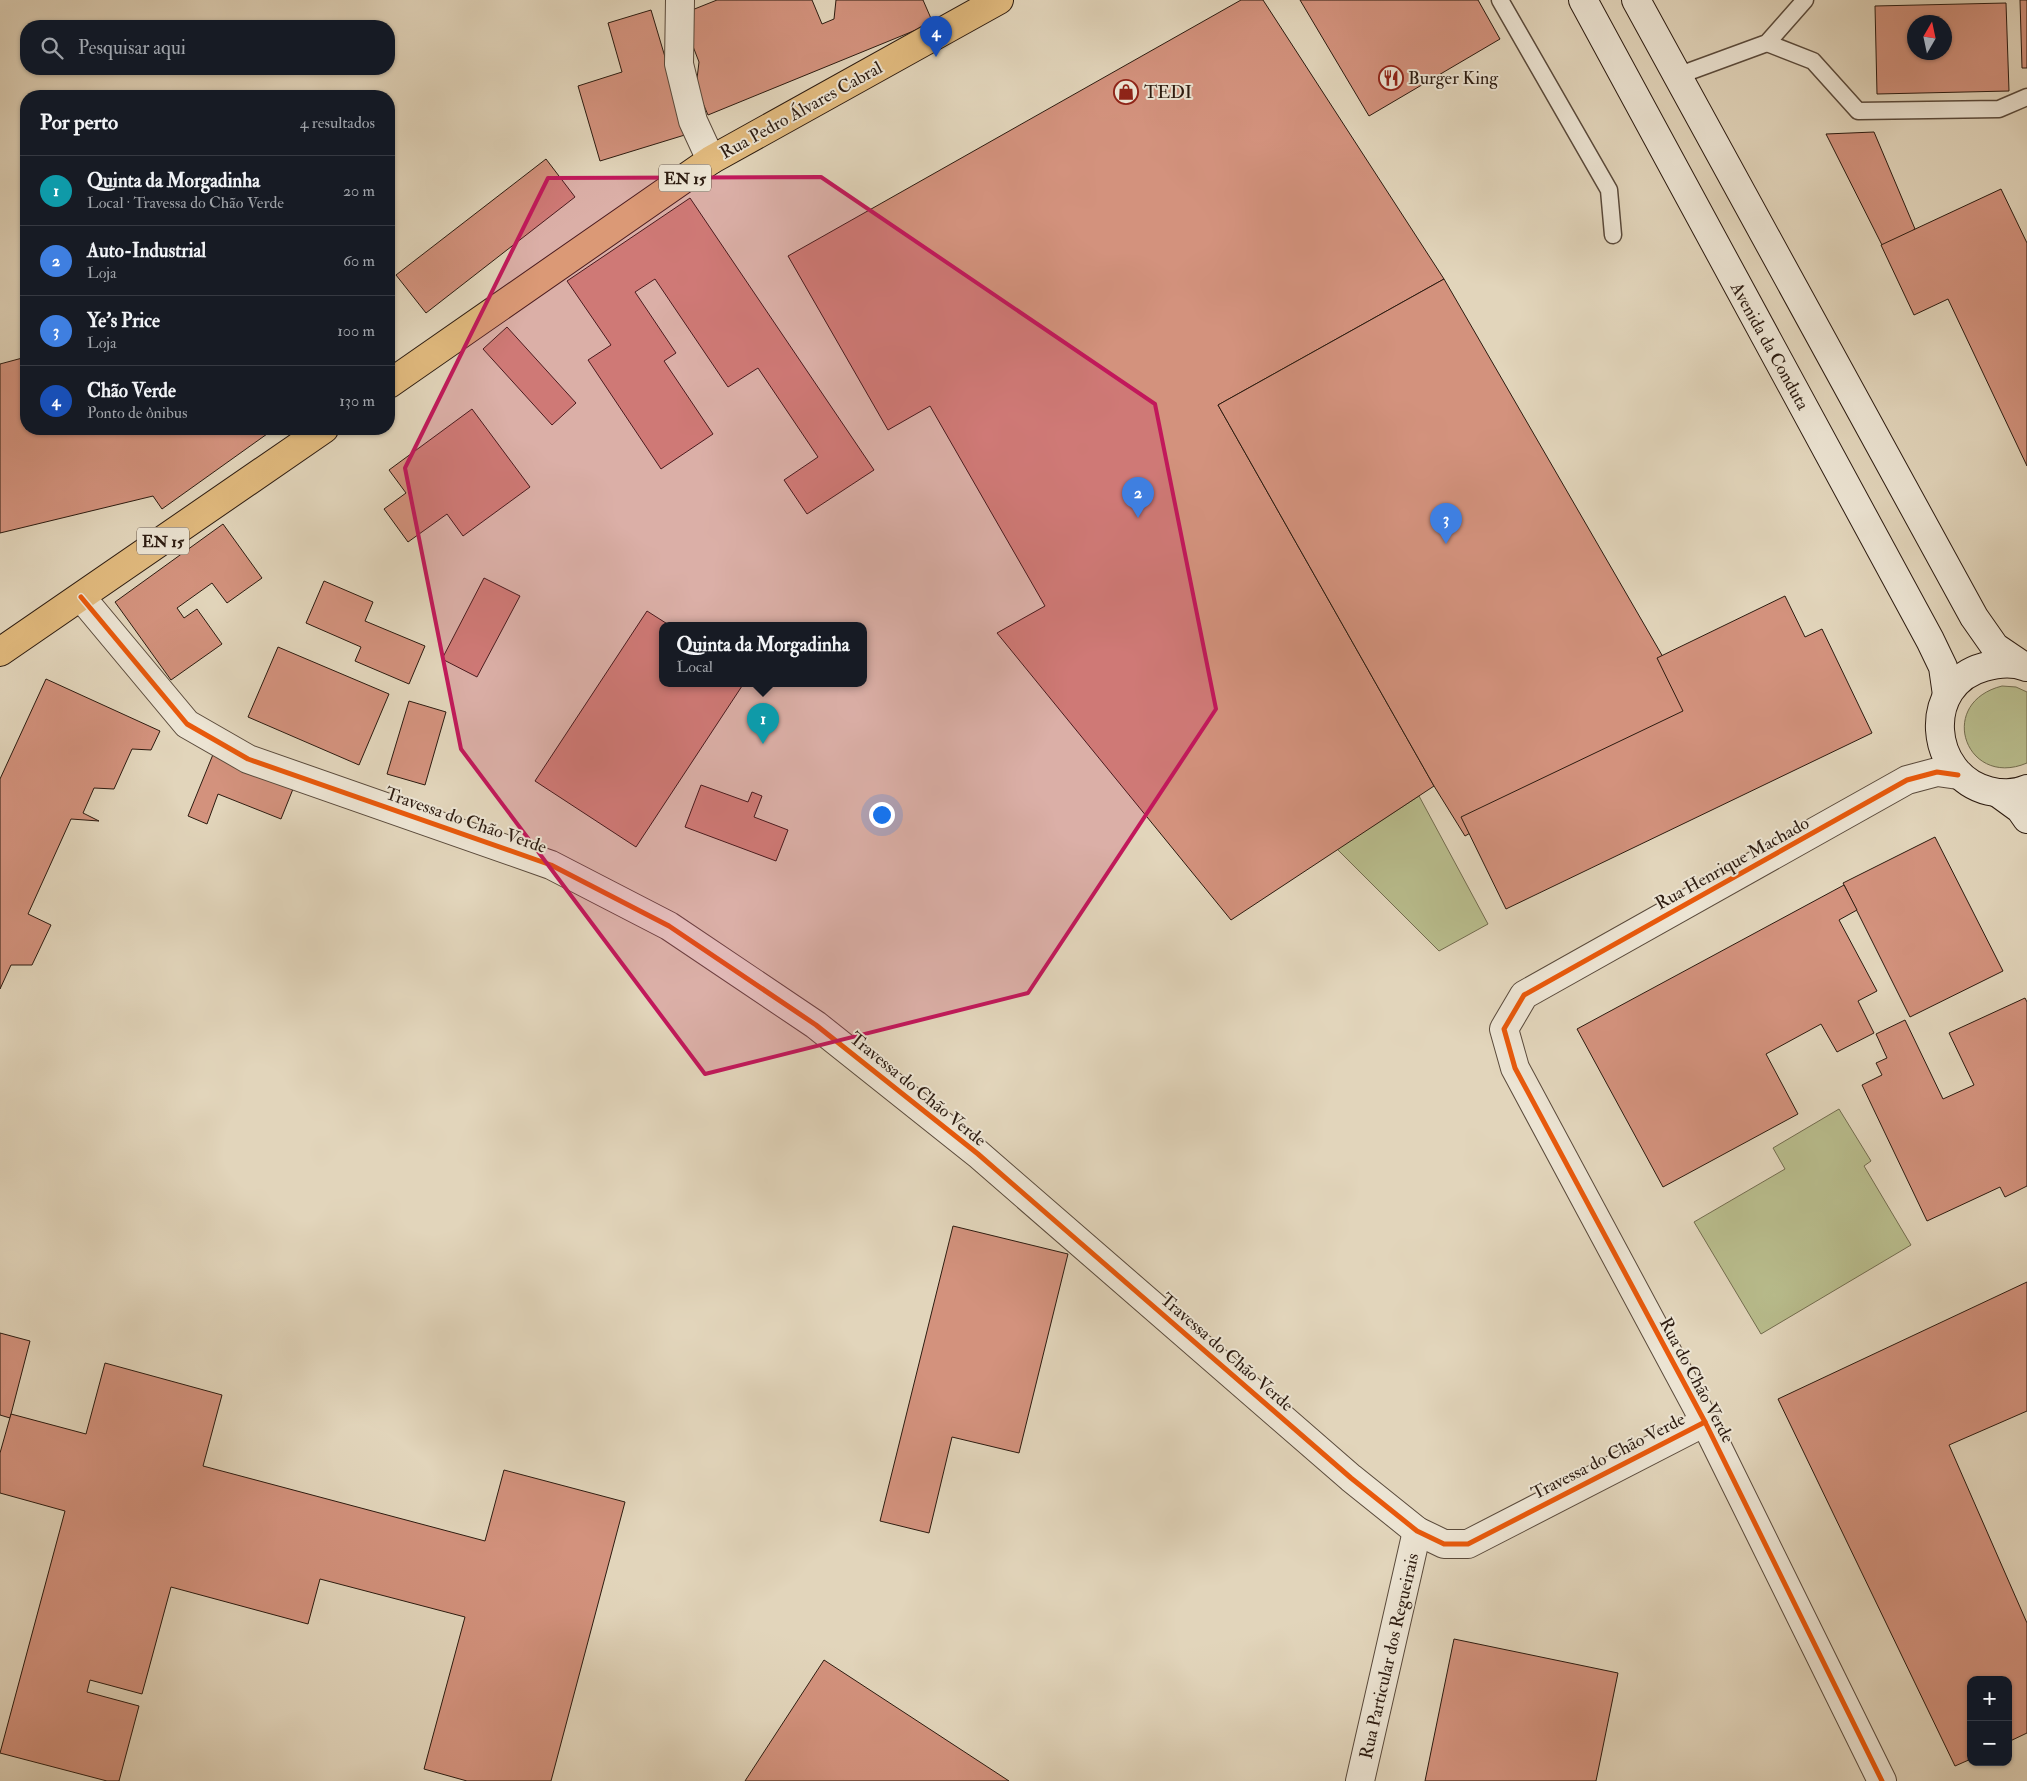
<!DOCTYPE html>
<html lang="pt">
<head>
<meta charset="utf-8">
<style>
  body { margin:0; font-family:"IM FELL Double Pica",serif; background:#20242c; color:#f1f3f6 }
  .controls { position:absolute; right:15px; bottom:15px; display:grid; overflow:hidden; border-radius:10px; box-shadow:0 1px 4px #0004 }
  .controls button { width:45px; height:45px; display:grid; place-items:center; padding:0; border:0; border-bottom:1px solid #363941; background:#171b24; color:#f1f3f6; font:25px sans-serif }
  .compass { position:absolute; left:1907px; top:15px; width:45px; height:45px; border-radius:50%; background:#171b24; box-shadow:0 1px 4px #0004; rotate:9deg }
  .you { position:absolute; left:881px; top:814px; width:18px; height:18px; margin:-12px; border:4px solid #fff; border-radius:50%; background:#1a73e8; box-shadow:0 0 0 8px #1a73e833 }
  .badge { display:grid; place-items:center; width:32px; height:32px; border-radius:50%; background:#1a73e8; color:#fff; font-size:16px; font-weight:700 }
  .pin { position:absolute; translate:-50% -41px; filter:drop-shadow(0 1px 2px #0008) }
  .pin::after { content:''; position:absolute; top:26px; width:18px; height:15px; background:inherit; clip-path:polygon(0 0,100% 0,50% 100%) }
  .popup { position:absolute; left:659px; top:622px; width:208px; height:65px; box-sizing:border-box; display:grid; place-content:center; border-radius:10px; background:#171b24; filter:drop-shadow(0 1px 4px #0005); font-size:16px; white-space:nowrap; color:#9ea1a6 }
  .popup b { font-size:19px; color:#f1f3f6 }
  .popup::after { content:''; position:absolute; left:50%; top:100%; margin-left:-10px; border:10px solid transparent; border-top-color:#171b24 }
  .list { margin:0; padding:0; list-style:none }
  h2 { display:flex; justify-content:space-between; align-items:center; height:65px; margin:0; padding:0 20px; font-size:21px }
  h2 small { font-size:16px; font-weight:400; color:#9ea1a6 }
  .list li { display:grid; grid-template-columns:32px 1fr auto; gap:15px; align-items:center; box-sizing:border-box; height:70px; padding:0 20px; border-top:1px solid #363941 }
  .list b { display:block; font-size:19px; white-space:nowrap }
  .list p { margin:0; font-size:16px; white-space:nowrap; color:#9ea1a6 }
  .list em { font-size:16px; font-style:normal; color:#9ea1a6 }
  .icon { flex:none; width:28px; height:28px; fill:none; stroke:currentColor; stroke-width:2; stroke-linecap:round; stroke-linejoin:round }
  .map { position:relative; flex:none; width:2027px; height:1781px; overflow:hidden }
  .search { position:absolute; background:#171b24; box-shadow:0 1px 4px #0004; left:20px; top:20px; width:375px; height:55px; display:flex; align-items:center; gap:12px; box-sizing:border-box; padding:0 18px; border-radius:20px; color:#9ea1a6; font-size:19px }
  .panel { position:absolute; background:#171b24; box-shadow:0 1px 4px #0004; left:20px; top:90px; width:375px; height:345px; border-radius:20px }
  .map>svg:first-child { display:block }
</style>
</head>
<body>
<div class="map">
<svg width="2027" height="1781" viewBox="0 0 2027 1781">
  <rect width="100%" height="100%" fill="#e2d5bb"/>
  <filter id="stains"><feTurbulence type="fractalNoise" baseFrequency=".004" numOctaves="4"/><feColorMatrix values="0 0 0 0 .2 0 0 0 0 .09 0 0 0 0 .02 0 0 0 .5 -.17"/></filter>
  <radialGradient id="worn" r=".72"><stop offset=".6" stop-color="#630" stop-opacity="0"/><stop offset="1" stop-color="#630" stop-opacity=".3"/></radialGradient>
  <g fill="#b8bc8c" stroke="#726c4e">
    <path d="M2002,686L2016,687L2027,692V763C1966,789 1935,703 2002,686Z"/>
    <path d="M1419,796L1488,924L1439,951L1337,849Z"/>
    <path d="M1839,1109L1871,1161L1864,1166L1911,1245L1761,1334L1694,1222L1785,1169L1773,1148Z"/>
  </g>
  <g fill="#d3927d" stroke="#2c1b10" fill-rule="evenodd">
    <path d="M717,0H812L822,24L834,19L836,0H923L933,23L708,115L696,87L699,62L689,36L692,10Z"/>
    <path d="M1241,0H1263L1444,279L1218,405L1434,786L1231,920L997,633L1045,606L930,406L888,430L788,256Z"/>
    <path d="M1300,0H1478L1500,39L1369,116Z"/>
    <path d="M2020,0H2027V68H2022Z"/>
    <path d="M2006,3L2009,91L1877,94L1875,6ZM1914,22H1944V52H1914Z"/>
    <path d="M651,10L688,134L600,161L578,86L622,72L608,23Z"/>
    <path d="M1874,132L1915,229L1885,251L1826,134Z"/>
    <path d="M546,159L575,197L426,313L396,275Z"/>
    <path d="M2001,189L2027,243V466L1948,299L1914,315L1881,245Z"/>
    <path d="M690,198L874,470L807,514L784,480L818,457L758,368L728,387L655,279L635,292L676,353L664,361L713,434L661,469L588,360L611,345L567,281Z"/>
    <path d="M1444,279L1692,707L1465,836L1434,786L1218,405Z"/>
    <path d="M507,327L576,403L552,425L483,349Z"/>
    <path d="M26,357V429H274L162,509L153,496L0,533V364Z"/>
    <path d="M472,409L530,487L463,536L447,514L408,542L384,509L406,493L389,470Z"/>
    <path d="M223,524L262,578L227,603L212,583L177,608L184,618L197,609L222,644L171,680L115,602Z"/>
    <path d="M484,578L520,596L477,677L442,659Z"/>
    <path d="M324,581L373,602L365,621L425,646L409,684L355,661L361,647L306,623Z"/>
    <path d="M1785,596L1805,637L1822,629L1872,733L1506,909L1461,817L1683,711L1657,658Z"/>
    <path d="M647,611L669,625H663V683H744L636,847L535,781Z"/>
    <path d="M278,647L389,694L359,765L248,717Z"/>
    <path d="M46,679L160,731L151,750L132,749L114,789L94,788L83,813L99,821L71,819L28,914L51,925L32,965H11L0,989V779Z"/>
    <path d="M409,701L446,712L425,785L387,774Z"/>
    <path d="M214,752L295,784L281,819L218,794L207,824L188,816Z"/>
    <path d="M701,785L748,802L752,792L762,796L754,817L788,830L776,861L685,827Z"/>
    <path d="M1935,837L2003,971L1910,1017L1843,883Z"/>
    <path d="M1844,885L1857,910L1839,920L1877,991L1858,1001L1874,1033L1837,1052L1821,1024L1766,1054L1798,1114L1663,1187L1577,1029Z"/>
    <path d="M2025,998L2027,1002V1186L2005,1197L2000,1187L1927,1221L1862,1085L1882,1075L1876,1063L1887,1058L1876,1034L1905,1020L1943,1099L1974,1085L1949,1033Z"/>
    <path d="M953,1226L1068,1254L1019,1453L952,1437L929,1533L880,1521Z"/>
    <path d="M2027,1282V1411L1949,1445L2027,1623V1733L2008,1742V1680H1971V1759L1955,1766L1778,1399Z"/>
    <path d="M0,1333L30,1341L10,1418L0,1415Z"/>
    <path d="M105,1363L222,1395L203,1466L485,1541L504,1470L625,1502L551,1781H467L424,1769L465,1617L320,1579L308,1624L171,1587L142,1694L90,1680L87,1692L139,1706L119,1781H107L0,1753L65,1511L0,1493V1453L11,1414L86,1434Z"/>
    <path d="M1454,1639L1618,1673L1596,1781H1425Z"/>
    <path d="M824,1660L1009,1781H745Z"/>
  </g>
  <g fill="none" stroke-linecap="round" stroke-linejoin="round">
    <defs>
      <g id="lane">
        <path d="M1500,0L1609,190L1613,235"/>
        <path d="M1767,43L1813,61L1858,111L1999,109L2027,97"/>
        <path d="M1677,76L1767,43L1805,0"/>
      </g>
      <g id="street">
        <path d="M680,0L679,64L693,121L711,160"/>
        <path d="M81,597L187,724L248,759L551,865L669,926L816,1025L978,1154L1351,1478L1417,1531L1444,1544H1468L1705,1422"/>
        <path d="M1360,1781L1417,1531"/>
        <path d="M1882,1781L1705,1422L1515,1068L1504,1029L1524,995L1907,780L1937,772L1958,775"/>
      </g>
      <g id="secondary">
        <path d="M1583,0L1930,640L1943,667L1947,695"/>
        <path d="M1636,0L1974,617L1995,647L2020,664"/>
        <path d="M2026,667C2012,661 1998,663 1984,667C1921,684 1928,776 1989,791C2001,794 2016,794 2027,789"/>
        <path d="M1998,793L2020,809L2027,819"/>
      </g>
      <g id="primary">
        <path d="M389,384L711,160L999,0"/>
        <path d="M0,652L324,429"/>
      </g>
    </defs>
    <use href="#lane" stroke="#5a4a3b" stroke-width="19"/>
    <use href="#street" stroke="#5a4a3b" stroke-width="30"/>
    <use href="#secondary" stroke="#2c1b10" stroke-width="30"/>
    <use href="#primary" stroke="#2c1b10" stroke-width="30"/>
    <use href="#lane" stroke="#ece4d3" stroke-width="16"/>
    <use href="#street" stroke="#ece4d3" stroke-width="28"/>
    <use href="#secondary" stroke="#ece4d3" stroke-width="28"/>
    <use href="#primary" stroke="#e1ba7e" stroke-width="28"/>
    <defs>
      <g id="cycleway">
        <path d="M81,597L187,724L248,759L551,865L669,926L816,1025L978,1154L1351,1478L1417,1531L1444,1544H1468L1705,1422"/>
        <path d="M1882,1781L1705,1422L1515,1068L1504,1029L1524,995L1907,780L1937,772L1958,775"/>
      </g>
    </defs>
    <use href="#cycleway" stroke="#ece4d3" stroke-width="8"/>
    <use href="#cycleway" stroke="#e8590c" stroke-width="5"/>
  </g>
  <path fill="#c2185b" fill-opacity="0.2" stroke="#c2185b" stroke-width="4" stroke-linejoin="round" d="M821,177L1155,404L1216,709L1028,993L705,1074L461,749L405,468L548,178Z"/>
  <defs>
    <symbol id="restaurant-ring" viewBox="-11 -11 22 22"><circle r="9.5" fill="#ece4d3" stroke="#8f2418" stroke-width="1.5"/><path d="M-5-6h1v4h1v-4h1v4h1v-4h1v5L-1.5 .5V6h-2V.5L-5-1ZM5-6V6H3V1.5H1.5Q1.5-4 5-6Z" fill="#8f2418"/></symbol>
    <symbol id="shop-ring" viewBox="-11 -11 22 22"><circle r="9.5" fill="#ece4d3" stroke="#8f2418" stroke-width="1.5"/><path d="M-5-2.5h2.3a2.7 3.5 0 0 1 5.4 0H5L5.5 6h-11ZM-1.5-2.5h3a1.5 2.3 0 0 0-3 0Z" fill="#8f2418"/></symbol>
  </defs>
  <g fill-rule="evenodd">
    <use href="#restaurant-ring" x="1377" y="64" width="28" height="28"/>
    <use href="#shop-ring" x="1112" y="78" width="28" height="28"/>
  </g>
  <g text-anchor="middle" stroke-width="4" stroke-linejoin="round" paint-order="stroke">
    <g fill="#ece4d3" stroke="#66574a" stroke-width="1">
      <rect x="659" y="164.5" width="52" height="27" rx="4"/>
      <rect x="137" y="527.5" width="52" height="27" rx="4"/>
    </g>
    <g font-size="16" font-weight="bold" fill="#2c1b10">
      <text x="685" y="184">EN 15</text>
      <text x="163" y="547">EN 15</text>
    </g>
    <g font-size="18" fill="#2c1b10" stroke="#ece4d3" text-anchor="start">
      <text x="1408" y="84">Burger King</text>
      <text x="1144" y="98">TEDI</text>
    </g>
    <g font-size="18" fill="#2c1b10" stroke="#ece4d3">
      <text transform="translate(801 110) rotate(-29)" y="6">Rua Pedro Álvares Cabral</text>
      <text transform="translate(1770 346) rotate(61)" y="6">Avenida da Conduta</text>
      <text transform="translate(466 820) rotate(19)" y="6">Travessa do Chão Verde</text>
      <text transform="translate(1732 863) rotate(-29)" y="6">Rua Henrique Machado</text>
      <text transform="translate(918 1089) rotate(39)" y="6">Travessa do Chão Verde</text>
      <text transform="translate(1227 1352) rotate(41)" y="6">Travessa do Chão Verde</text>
      <text transform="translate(1697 1380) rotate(62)" y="6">Rua do Chão Verde</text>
      <text transform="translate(1608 1456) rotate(-27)" y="6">Travessa do Chão Verde</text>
      <text transform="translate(1389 1656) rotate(-77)" y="6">Rua Particular dos Regueirais</text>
    </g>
  </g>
  <rect width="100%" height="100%" filter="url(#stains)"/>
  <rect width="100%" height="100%" fill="url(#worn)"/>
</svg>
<div class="controls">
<button>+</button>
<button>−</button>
</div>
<svg class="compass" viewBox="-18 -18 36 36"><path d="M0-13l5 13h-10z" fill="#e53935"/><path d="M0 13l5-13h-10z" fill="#9ea1a6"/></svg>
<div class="you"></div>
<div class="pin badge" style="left:763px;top:744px;background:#0f9aa8">1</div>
<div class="popup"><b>Quinta da Morgadinha</b>Local</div>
<div class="pin badge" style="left:1138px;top:518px;background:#3f7fe0">2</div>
<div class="pin badge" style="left:1446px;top:544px;background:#3f7fe0">3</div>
<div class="pin badge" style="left:936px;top:57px;background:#1a4fb4">4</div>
<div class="search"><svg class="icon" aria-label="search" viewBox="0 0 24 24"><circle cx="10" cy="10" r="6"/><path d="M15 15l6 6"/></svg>Pesquisar aqui</div>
<section class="panel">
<h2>Por perto<small>4 resultados</small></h2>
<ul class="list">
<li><span class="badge" style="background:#0f9aa8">1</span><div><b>Quinta da Morgadinha</b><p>Local · Travessa do Chão Verde</p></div><em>20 m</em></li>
<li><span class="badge" style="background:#3f7fe0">2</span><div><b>Auto-Industrial</b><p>Loja</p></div><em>60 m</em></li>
<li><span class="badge" style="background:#3f7fe0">3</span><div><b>Ye's Price</b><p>Loja</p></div><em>100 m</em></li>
<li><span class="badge" style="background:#1a4fb4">4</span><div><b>Chão Verde</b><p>Ponto de ônibus</p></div><em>130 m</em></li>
</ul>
</section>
</div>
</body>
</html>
